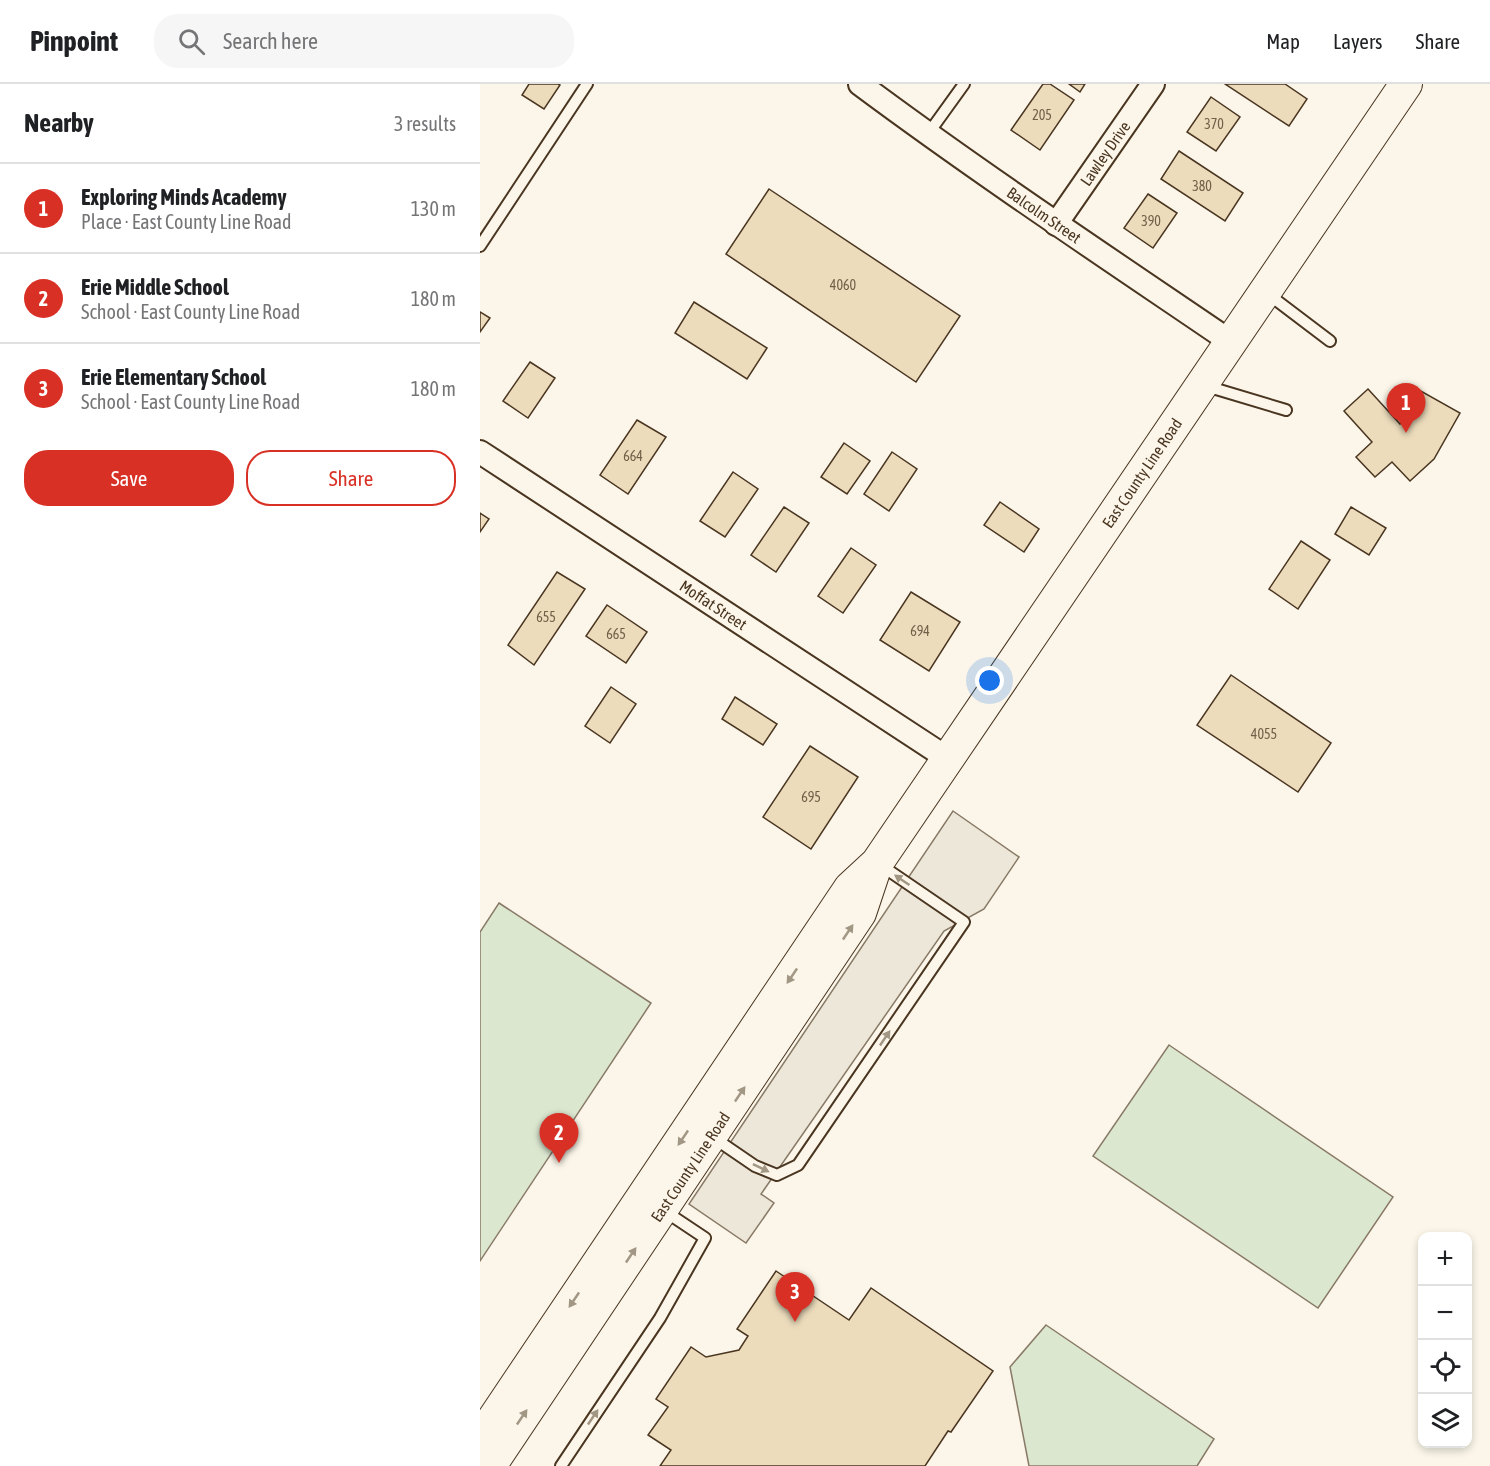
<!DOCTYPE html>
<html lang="en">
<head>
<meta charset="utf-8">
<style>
  body { margin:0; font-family:"Asap Condensed",sans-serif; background:#f6f6f6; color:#202124 }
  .controls { position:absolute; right:18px; bottom:18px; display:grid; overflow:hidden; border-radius:12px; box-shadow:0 3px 9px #0003 }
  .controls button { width:54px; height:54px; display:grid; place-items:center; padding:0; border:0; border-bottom:2px solid #e0e0e0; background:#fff; color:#202124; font:30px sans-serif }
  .you { position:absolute; left:510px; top:597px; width:21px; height:21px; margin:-15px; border:4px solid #fff; border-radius:50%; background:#1a73e8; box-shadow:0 0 0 9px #1a73e833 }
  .badge { display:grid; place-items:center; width:39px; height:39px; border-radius:50%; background:#d93025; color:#fff; font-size:20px; font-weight:700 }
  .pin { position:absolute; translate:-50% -50px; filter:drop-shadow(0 2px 3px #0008) }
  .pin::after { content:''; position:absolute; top:32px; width:21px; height:18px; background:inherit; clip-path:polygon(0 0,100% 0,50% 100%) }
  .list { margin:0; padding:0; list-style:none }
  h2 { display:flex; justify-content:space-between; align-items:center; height:78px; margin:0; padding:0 24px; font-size:26px }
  h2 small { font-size:20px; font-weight:400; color:#757577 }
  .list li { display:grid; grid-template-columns:39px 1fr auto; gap:18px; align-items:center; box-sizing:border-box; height:90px; padding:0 24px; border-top:2px solid #e0e0e0 }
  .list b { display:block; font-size:22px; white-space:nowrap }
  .list p { margin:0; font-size:20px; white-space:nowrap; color:#757577 }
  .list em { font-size:20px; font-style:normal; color:#757577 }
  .actions { display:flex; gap:12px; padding:18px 24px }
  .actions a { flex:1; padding:14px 0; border:2px solid #d93025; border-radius:24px; text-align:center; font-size:21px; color:#d93025 }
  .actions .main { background:#d93025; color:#fff }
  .icon { flex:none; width:33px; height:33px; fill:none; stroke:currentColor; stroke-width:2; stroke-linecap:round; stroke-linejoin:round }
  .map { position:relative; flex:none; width:1010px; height:1382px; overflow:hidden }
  header { display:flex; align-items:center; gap:36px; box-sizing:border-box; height:84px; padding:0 30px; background:#fff; border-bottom:2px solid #e0e0e0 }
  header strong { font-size:28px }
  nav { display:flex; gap:33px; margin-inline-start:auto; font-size:21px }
  .search { width:420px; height:54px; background:#f6f6f6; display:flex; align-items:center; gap:15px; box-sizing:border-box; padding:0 21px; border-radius:24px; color:#757577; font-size:22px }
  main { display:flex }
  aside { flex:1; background:#fff }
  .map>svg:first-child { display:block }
</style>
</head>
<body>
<header>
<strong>Pinpoint</strong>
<div class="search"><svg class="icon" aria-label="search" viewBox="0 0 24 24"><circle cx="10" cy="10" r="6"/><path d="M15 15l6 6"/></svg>Search here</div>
<nav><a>Map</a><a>Layers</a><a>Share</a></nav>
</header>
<main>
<aside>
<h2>Nearby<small>3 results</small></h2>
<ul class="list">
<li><span class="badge">1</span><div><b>Exploring Minds Academy</b><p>Place · East County Line Road</p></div><em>130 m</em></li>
<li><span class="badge">2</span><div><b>Erie Middle School</b><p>School · East County Line Road</p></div><em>180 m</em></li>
<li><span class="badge">3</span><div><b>Erie Elementary School</b><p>School · East County Line Road</p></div><em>180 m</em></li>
</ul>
<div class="actions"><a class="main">Save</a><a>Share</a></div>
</aside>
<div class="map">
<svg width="1010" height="1382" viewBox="0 0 1010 1382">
  <rect width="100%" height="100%" fill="#fbf6e9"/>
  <g fill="#dce7d0" stroke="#887966" stroke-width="1.5">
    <path d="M19,819L171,919L0,1177V848Z"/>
    <path d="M689,961L913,1113L838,1224L613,1072Z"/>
    <path d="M566,1241L734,1355L717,1382H549L530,1283Z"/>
  </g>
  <path fill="#ede7d9" stroke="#887966" stroke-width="1.5" d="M473,727L539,773L504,825L464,847L281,1110L294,1119L266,1159L209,1120Z"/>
  <g fill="#ecdcbc" stroke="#4a3520" stroke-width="1.5">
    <path d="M49,0H78L80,1L64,25L42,11Z"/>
    <path d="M563,0H570L594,16L560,66L531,46Z"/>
    <path d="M589,0H605L600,8Z"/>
    <path d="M745,0H805L827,15L809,42Z"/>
    <path d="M731,13L760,33L736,67L707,48Z"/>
    <path d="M699,67L763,109L745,137L681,95Z"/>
    <path d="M289,105L480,232L436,298L246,170Z"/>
    <path d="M668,110L697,129L673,164L644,144Z"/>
    <path d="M214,218L287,264L267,295L195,249Z"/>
    <path d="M0,228L10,234L0,248Z"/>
    <path d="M50,278L75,294L48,334L23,317Z"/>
    <path d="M888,305L920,340L939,306L980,329L954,375L930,397L912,378L895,393L876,373L892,358L864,327Z"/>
    <path d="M157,336L186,353L148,410L120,391Z"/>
    <path d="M364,359L390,377L367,410L341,393Z"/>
    <path d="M412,368L437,385L409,427L384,410Z"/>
    <path d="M253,388L278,405L245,453L220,437Z"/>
    <path d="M520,418L559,445L544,468L504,441Z"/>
    <path d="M304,423L329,439L296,488L271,471Z"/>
    <path d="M871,423L906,444L889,471L855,450Z"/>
    <path d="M0,429L9,435L0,448Z"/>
    <path d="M821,457L850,476L818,525L789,505Z"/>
    <path d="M371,464L396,481L363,529L338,512Z"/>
    <path d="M77,488L105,505L54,581L28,561Z"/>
    <path d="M431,508L480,538L449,587L400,556Z"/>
    <path d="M127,521L167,548L146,579L106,552Z"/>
    <path d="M751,591L851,659L818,708L717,641Z"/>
    <path d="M131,603L156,620L130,659L105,642Z"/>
    <path d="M255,613L297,640L283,661L242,635Z"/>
    <path d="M330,662L378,693L331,765L283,733Z"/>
    <path d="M296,1187L369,1236L391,1204L513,1287L471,1348L468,1347L445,1382H180L191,1366L168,1351L188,1323L176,1315L211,1263L226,1273L259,1266L268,1252L257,1245Z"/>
  </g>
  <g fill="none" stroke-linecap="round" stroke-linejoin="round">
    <defs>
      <g id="lane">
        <path d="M448,50L484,0"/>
        <path d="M0,162L107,0"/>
        <path d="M788,210L850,257"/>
        <path d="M726,302L806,326"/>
        <path d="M234,1054L275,1082L297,1091L318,1081L484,838L399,780"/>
        <path d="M81,1382L180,1234L225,1154L183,1126"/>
      </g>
      <g id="street">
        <path id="s1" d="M380,0C501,90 626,173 751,258"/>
        <path id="s2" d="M576,140L673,0"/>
        <path id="s3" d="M0,368L467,674"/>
      </g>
      <g id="secondary">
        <path id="s4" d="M0,1355L370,804L397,779L926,0"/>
        <path id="s5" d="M10,1382L380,829L394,787"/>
      </g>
    </defs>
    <use href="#lane" stroke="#4a3520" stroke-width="14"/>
    <use href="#street" stroke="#4a3520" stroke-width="26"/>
    <use href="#secondary" stroke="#4a3520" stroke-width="34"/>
    <use href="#lane" stroke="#fbf6e9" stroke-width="10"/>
    <use href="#street" stroke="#fbf6e9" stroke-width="22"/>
    <use href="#secondary" stroke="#fbf6e9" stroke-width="32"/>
  </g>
  <defs><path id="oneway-solid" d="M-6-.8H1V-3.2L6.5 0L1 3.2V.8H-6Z" transform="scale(1.5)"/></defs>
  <g fill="#a29684">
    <use href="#oneway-solid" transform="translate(422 796) rotate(-146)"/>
    <use href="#oneway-solid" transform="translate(368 848) rotate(-56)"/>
    <use href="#oneway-solid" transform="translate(312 892) rotate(124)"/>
    <use href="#oneway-solid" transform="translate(405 954) rotate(-56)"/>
    <use href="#oneway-solid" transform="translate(260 1010) rotate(-56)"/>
    <use href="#oneway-solid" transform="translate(203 1054) rotate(124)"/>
    <use href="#oneway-solid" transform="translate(281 1084) rotate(26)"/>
    <use href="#oneway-solid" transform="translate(151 1171) rotate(-56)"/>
    <use href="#oneway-solid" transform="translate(94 1216) rotate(124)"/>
    <use href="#oneway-solid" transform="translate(42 1333) rotate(-56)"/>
    <use href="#oneway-solid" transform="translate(113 1333) rotate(-56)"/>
  </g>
  <g text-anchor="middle" stroke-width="4.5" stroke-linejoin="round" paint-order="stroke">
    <g font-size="14" fill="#725f47">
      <text x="562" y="36">205</text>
      <text x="734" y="45">370</text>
      <text x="722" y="107">380</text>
      <text x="671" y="142">390</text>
      <text x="363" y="206">4060</text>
      <text x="153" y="377">664</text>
      <text x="66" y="538">655</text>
      <text x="440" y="552">694</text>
      <text x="136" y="555">665</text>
      <text x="784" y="655">4055</text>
      <text x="331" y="718">695</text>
    </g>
    <g font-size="16" fill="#4a3520" stroke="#fbf6e9">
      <text dy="6" stroke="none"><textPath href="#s2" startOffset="86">Lawley Drive</textPath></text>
      <text dy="6" stroke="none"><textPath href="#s1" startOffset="226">Balcolm Street</textPath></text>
      <text dy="6" stroke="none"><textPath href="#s4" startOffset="1172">East County Line Road</textPath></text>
      <text dy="6" stroke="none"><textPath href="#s3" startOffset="279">Moffat Street</textPath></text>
      <text dy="6" stroke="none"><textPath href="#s5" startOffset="360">East County Line Road</textPath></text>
    </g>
  </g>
</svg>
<div class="controls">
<button>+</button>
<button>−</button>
<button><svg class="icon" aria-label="locate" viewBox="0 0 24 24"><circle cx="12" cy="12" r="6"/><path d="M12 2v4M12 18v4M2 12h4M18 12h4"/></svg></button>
<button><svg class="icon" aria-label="layers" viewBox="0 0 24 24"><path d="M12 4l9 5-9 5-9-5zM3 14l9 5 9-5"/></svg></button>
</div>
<div class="you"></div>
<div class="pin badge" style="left:926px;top:349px">1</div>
<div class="pin badge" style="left:79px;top:1079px">2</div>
<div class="pin badge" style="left:315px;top:1238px">3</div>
</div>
</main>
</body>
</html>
